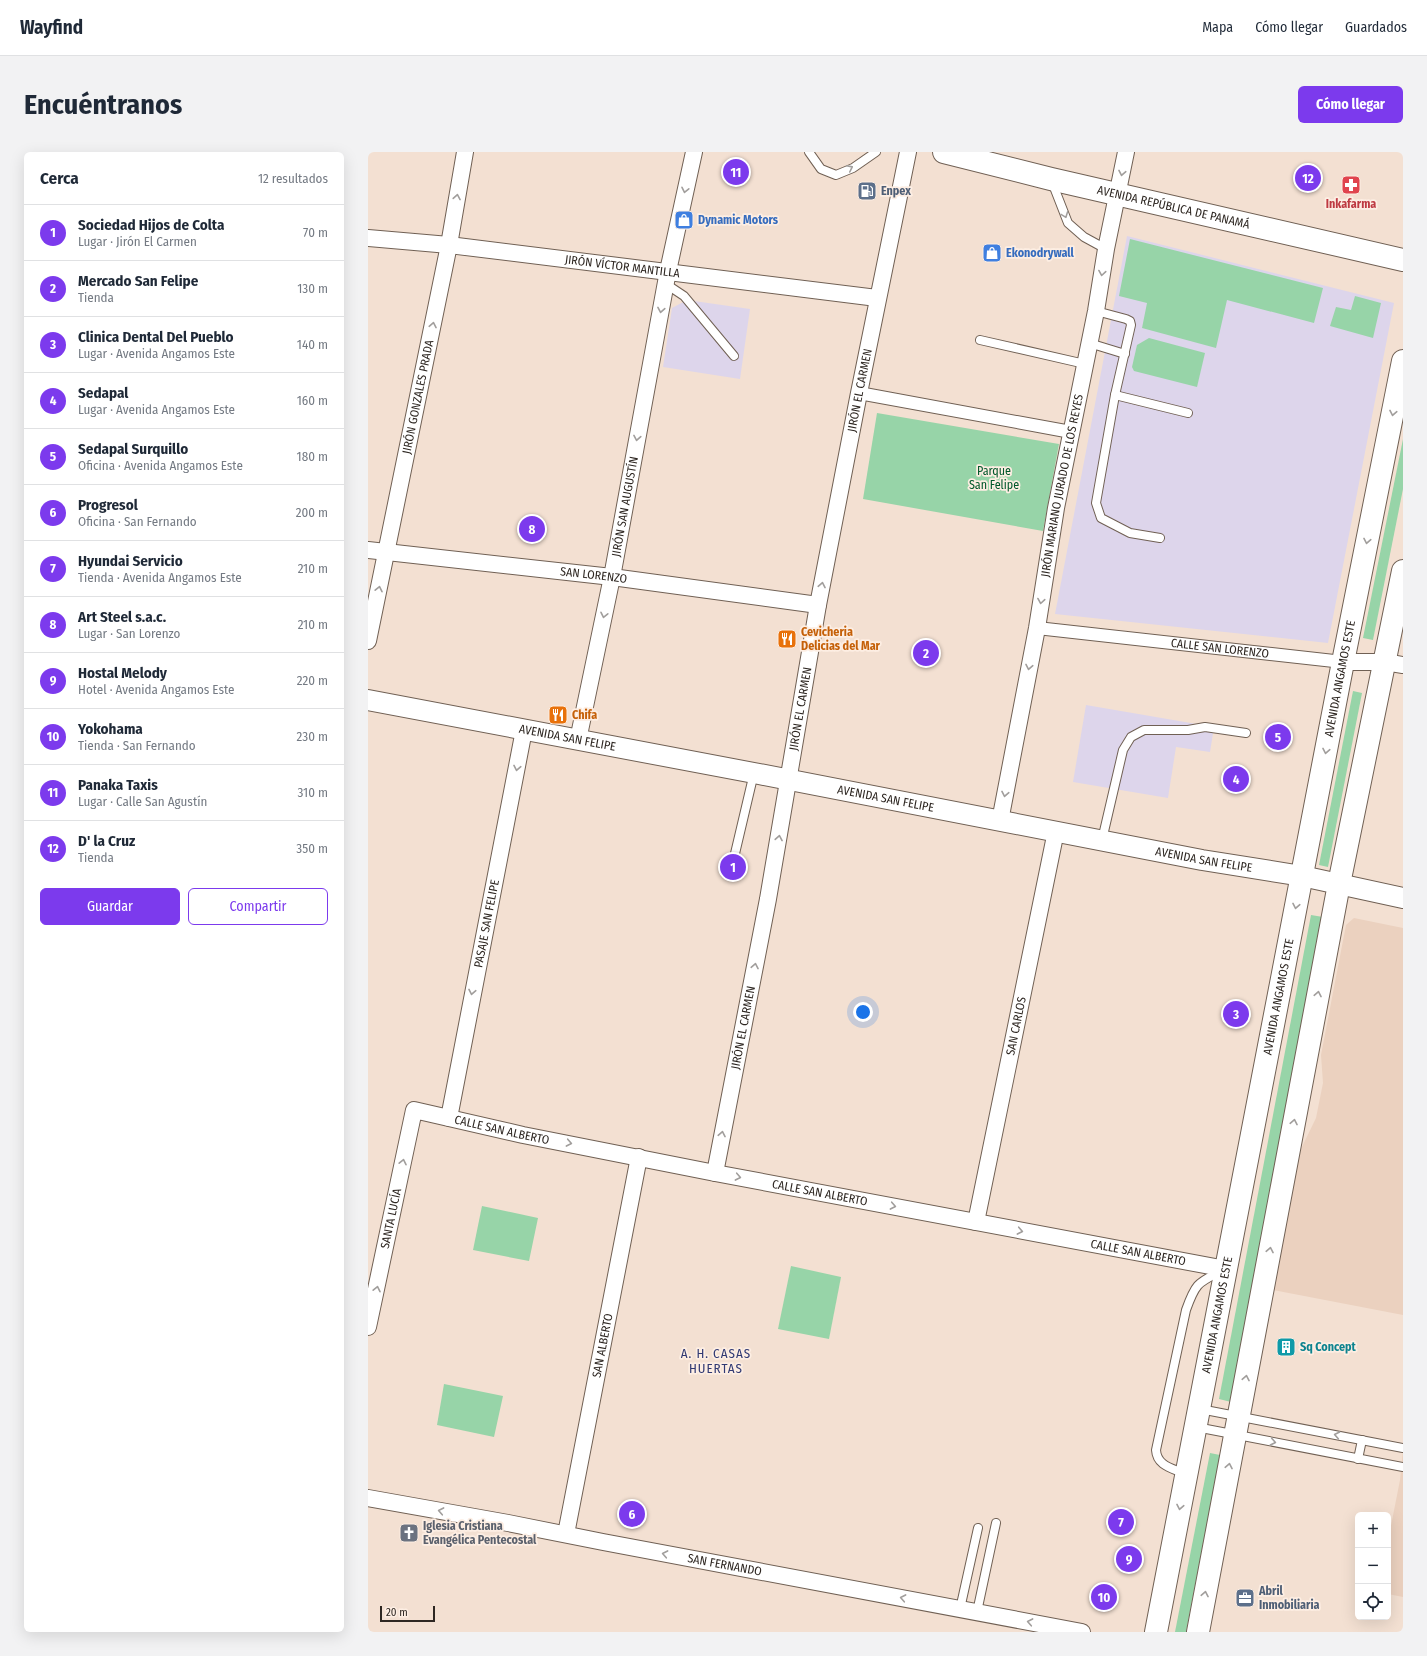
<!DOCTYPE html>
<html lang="es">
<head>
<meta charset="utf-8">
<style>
  body { margin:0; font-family:"Fira Sans Condensed",sans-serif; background:#f2f2f3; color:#1f2937 }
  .controls { position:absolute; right:12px; bottom:12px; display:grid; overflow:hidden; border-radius:6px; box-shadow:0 4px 16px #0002 }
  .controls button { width:36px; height:36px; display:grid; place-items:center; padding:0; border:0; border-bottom:1px solid #e0e1e3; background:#fff; color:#1f2937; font:20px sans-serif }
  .scale { position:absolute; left:12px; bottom:10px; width:55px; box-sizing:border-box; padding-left:4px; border:2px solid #2e2722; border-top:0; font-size:11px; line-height:14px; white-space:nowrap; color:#2e2722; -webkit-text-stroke:3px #fdeee3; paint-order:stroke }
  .you { position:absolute; left:495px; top:860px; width:14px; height:14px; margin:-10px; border:3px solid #fff; border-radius:50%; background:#1a73e8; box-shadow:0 0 0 6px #1a73e833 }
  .badge { display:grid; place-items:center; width:26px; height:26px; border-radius:50%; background:#7c3aed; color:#fff; font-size:13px; font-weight:700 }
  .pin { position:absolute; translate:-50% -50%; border:2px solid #fff; box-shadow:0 1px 4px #0006 }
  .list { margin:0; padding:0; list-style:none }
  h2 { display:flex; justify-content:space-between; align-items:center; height:52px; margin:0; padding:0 16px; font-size:17px }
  h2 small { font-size:13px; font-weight:400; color:#747a83 }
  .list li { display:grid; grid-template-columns:26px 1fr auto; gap:12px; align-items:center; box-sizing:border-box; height:56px; padding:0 16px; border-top:1px solid #e0e1e3 }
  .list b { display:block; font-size:15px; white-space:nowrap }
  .list p { margin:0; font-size:13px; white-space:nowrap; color:#747a83 }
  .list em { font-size:13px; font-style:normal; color:#747a83 }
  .actions { display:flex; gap:8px; padding:12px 16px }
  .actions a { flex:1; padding:9px 0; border:1px solid #7c3aed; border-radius:6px; text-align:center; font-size:14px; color:#7c3aed }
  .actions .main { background:#7c3aed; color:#fff }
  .icon { flex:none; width:22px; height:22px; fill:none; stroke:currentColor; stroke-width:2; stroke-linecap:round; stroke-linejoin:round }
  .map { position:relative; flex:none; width:1035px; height:1480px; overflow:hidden; border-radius:6px }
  header { display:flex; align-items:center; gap:24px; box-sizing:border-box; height:56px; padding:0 20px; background:#fff; border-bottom:1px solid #e0e1e3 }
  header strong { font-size:19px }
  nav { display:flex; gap:22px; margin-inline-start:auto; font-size:14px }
  .intro { display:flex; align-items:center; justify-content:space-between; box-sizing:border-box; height:96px; padding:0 24px }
  h1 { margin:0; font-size:28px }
  .button { padding:10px 18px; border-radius:6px; background:#7c3aed; color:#fff; font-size:14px; font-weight:700 }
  main { display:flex; gap:24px; padding:0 24px }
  aside { flex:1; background:#fff; border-radius:6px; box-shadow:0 4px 16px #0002 }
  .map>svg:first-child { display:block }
</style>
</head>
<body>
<header>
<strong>Wayfind</strong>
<nav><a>Mapa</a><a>Cómo llegar</a><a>Guardados</a></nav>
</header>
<div class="intro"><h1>Encuéntranos</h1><a class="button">Cómo llegar</a></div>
<main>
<aside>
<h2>Cerca<small>12 resultados</small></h2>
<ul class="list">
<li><span class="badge">1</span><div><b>Sociedad Hijos de Colta</b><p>Lugar · Jirón El Carmen</p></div><em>70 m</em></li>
<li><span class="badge">2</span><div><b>Mercado San Felipe</b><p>Tienda</p></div><em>130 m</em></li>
<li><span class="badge">3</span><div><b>Clinica Dental Del Pueblo</b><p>Lugar · Avenida Angamos Este</p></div><em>140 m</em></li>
<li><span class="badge">4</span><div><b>Sedapal</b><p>Lugar · Avenida Angamos Este</p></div><em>160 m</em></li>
<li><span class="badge">5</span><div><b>Sedapal Surquillo</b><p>Oficina · Avenida Angamos Este</p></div><em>180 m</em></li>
<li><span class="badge">6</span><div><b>Progresol</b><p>Oficina · San Fernando</p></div><em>200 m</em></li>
<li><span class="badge">7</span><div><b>Hyundai Servicio</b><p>Tienda · Avenida Angamos Este</p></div><em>210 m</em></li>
<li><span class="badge">8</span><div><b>Art Steel s.a.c.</b><p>Lugar · San Lorenzo</p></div><em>210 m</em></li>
<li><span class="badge">9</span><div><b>Hostal Melody</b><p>Hotel · Avenida Angamos Este</p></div><em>220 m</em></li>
<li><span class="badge">10</span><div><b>Yokohama</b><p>Tienda · San Fernando</p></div><em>230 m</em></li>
<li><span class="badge">11</span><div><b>Panaka Taxis</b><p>Lugar · Calle San Agustín</p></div><em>310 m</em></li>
<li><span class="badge">12</span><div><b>D' la Cruz</b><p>Tienda</p></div><em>350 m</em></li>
</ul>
<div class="actions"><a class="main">Guardar</a><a>Compartir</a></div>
</aside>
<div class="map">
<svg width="1035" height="1480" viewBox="0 0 1035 1480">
  <rect width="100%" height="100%" fill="#f3e0d2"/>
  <g fill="#ebd1bf">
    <path d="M986,766L1035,776V1163L905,1138L933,997L948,966L955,931L953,903L978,773Z"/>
    <path d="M1035,1298V1445L1020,1442V1389L1032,1328Z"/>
  </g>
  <g fill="#ddd5eb">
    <path d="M759,84L1026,151L960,491L687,462Z"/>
    <path d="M319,148L382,157L372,227L295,215L304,156Z"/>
    <path d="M718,553L846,575L842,600L808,595L800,646L705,630Z"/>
  </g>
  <g fill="#97d4a8">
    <path d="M762,87L955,136L946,171L859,148L848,196L774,176L779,151L751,144Z"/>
    <path d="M987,144L1013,151L1005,186L962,174L968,155L983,158Z"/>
    <path d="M781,186L837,201L829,235L766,219L764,215L769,193Z"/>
    <path d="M509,261L691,292L675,379L495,347Z"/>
    <path d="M1035,287V337L1005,488L995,486Z"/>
    <path d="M985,539L994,541L960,715L951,713Z"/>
    <path d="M943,763L955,765L863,1250L851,1247Z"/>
    <path d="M114,1054L170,1066L161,1109L105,1098Z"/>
    <path d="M423,1114L473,1125L461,1187L410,1177Z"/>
    <path d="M76,1232L135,1244L126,1285L69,1273Z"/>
    <path d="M842,1301L852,1303L818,1480H807Z"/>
  </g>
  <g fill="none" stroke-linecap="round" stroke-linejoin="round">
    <defs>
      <g id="service">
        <path d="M441,0L453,17L468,23L485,16L508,0"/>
        <path d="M684,30L700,71L716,85L738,97"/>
        <path d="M298,132L316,144L366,204"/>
        <path d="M728,159L758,167L762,169L763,173L747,243L728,351L733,366L762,381L792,386"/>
        <path d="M612,188L717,212"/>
        <path d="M721,191L757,202"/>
        <path d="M747,243L820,261"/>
        <path d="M734,688L755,598L763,585L776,578H820L837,575L878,581"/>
        <path d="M365,710L386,621"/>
        <path d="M832,1257L1035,1296"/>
        <path d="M828,1275L1035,1315"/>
        <path d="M990,1307L994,1288"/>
        <path d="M817,1322C804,1316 789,1314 788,1298L818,1158C828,1130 830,1131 855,1118"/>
        <path d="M592,1457L610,1376"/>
        <path d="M609,1460L628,1371"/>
      </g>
      <g id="pedestrian">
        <path d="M491,241L703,280"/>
        <path id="s1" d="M669,476L975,510"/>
      </g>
      <g id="minor">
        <path id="s2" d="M0,86L81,93L509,146"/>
        <path id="s3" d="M0,398L244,425L450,453"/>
        <path id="s4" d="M0,489L81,93L97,0"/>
        <path d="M975,510H1017L1035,513"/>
        <path id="s5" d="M210,588L244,425L300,119L326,0"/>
        <path id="s6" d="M632,669L669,476L688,356L728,159L738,97L758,0"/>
        <path id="s7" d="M81,966L156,578"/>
        <path id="s8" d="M347,1021L400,747L450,453L491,241L540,0"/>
        <path id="s9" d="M608,1070L688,679"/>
        <path id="s10" d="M0,1175L46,958L155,983L347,1021L858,1117"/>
        <path id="s11" d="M0,1346L140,1371L235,1390L714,1480"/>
        <path id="s12" d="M198,1382L271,1005"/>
      </g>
      <g id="tertiary">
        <path id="s13" d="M0,548L386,621L834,708L934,724L1035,746"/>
      </g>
      <g id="primary">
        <path id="s14" d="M576,0L683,27L1035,108"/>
        <path id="s15" d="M788,1480L975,510L1035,209"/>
        <path d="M830,1480L971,732L1035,419"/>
      </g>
    </defs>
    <use href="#service" stroke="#706054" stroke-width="10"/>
    <use href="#pedestrian" stroke="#706054" stroke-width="14"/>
    <use href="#minor" stroke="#706054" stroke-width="18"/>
    <use href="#tertiary" stroke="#706054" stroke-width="22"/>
    <use href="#primary" stroke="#706054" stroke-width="24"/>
    <use href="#service" stroke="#fff" stroke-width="8"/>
    <use href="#pedestrian" stroke="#fff" stroke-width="12"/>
    <use href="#minor" stroke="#fff" stroke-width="16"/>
    <use href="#tertiary" stroke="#fff" stroke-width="20"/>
    <use href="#primary" stroke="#fff" stroke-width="22"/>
  </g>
  <defs><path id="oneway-chevron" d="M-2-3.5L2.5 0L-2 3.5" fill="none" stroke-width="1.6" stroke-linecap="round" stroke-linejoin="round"/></defs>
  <g stroke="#a19e9c">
    <use href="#oneway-chevron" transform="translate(482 16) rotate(-26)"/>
    <use href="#oneway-chevron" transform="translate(754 21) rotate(101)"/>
    <use href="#oneway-chevron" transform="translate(317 38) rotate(102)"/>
    <use href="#oneway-chevron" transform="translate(89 45) rotate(-80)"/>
    <use href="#oneway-chevron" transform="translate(697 63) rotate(69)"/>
    <use href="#oneway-chevron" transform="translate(734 121) rotate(99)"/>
    <use href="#oneway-chevron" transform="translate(293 158) rotate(100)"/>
    <use href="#oneway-chevron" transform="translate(65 173) rotate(-79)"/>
    <use href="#oneway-chevron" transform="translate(1025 261) rotate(101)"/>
    <use href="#oneway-chevron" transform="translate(269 286) rotate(100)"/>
    <use href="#oneway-chevron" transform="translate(999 389) rotate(101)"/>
    <use href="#oneway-chevron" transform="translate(454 433) rotate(-79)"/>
    <use href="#oneway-chevron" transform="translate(11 437) rotate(-78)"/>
    <use href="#oneway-chevron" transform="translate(673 449) rotate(99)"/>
    <use href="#oneway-chevron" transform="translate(236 463) rotate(102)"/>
    <use href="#oneway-chevron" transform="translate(661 515) rotate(101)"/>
    <use href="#oneway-chevron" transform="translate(958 599) rotate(101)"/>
    <use href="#oneway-chevron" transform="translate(149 616) rotate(101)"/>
    <use href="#oneway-chevron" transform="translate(637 642) rotate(101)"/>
    <use href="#oneway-chevron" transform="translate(411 686) rotate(-80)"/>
    <use href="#oneway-chevron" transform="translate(928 754) rotate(101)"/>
    <use href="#oneway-chevron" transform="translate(387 814) rotate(-79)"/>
    <use href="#oneway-chevron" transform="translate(104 840) rotate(101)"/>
    <use href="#oneway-chevron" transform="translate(950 842) rotate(-79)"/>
    <use href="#oneway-chevron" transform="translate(926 970) rotate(-79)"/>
    <use href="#oneway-chevron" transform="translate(354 982) rotate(-79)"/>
    <use href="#oneway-chevron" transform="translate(201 991) rotate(11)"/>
    <use href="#oneway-chevron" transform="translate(35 1010) rotate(-78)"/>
    <use href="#oneway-chevron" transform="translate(370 1025) rotate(11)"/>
    <use href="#oneway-chevron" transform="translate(525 1054) rotate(11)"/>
    <use href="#oneway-chevron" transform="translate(652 1079) rotate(11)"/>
    <use href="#oneway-chevron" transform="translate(902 1098) rotate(-79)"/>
    <use href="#oneway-chevron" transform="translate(9 1137) rotate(-78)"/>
    <use href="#oneway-chevron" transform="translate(878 1226) rotate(-79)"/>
    <use href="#oneway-chevron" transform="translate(969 1283) rotate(-169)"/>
    <use href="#oneway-chevron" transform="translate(905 1290) rotate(11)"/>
    <use href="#oneway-chevron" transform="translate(861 1314) rotate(-79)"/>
    <use href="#oneway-chevron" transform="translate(812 1355) rotate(101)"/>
    <use href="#oneway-chevron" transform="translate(73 1359) rotate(-169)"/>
    <use href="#oneway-chevron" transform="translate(297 1402) rotate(-169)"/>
    <use href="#oneway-chevron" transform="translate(837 1442) rotate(-79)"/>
    <use href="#oneway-chevron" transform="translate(535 1446) rotate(-169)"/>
    <use href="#oneway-chevron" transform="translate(662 1470) rotate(-169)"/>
  </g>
  <defs>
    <symbol id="pharmacy-square" viewBox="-11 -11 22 22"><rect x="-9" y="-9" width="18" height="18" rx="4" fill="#e0444e" stroke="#fdeee3"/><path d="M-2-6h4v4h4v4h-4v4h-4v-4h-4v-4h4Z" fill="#fff"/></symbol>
    <symbol id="fuel-square" viewBox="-11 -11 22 22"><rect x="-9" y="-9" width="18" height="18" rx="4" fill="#5c6f8a" stroke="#fdeee3"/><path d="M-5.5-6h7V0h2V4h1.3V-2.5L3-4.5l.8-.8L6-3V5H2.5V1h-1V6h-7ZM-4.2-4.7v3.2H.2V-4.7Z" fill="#fff"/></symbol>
    <symbol id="shop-square" viewBox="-11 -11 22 22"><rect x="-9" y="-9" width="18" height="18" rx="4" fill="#3f7fe0" stroke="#fdeee3"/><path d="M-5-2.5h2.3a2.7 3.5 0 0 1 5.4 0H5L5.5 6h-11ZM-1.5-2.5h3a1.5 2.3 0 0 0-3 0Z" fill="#fff"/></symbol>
    <symbol id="restaurant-square" viewBox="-11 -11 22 22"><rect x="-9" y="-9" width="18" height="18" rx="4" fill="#e8710a" stroke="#fdeee3"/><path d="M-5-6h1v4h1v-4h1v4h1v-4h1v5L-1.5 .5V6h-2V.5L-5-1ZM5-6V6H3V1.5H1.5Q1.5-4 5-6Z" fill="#fff"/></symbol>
    <symbol id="building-square" viewBox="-11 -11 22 22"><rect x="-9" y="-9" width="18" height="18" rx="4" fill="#0f9aa8" stroke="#fdeee3"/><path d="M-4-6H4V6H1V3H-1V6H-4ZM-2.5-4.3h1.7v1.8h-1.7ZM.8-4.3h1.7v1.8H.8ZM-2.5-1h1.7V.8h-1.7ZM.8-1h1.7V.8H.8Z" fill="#fff"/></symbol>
    <symbol id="church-square" viewBox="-11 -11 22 22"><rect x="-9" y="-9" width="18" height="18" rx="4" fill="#6b7280" stroke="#fdeee3"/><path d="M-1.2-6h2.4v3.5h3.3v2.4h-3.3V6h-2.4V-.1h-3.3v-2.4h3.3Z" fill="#fff"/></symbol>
    <symbol id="office-square" viewBox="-11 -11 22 22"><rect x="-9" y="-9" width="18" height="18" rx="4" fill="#5c6f8a" stroke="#fdeee3"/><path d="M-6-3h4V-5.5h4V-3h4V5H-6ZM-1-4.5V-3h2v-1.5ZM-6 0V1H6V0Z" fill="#fff"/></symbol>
  </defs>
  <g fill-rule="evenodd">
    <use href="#pharmacy-square" x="972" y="22" width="22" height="22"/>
    <use href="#fuel-square" x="488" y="28" width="22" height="22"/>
    <use href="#shop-square" x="305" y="57" width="22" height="22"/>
    <use href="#shop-square" x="613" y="90" width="22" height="22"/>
    <use href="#restaurant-square" x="408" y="476" width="22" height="22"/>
    <use href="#restaurant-square" x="179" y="552" width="22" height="22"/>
    <use href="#building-square" x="907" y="1184" width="22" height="22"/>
    <use href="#church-square" x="30" y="1370" width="22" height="22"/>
    <use href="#office-square" x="866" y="1435" width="22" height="22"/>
  </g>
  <g text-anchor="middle" stroke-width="3.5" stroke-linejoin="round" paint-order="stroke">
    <g font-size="12" font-weight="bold" fill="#4e5e75" stroke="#fdeee3" text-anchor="start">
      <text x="513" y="43">Enpex</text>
      <text x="891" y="1443">Abril<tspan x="891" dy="14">Inmobiliaria</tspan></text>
    </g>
    <g font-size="12" font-weight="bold" fill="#be3a42" stroke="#fdeee3">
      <text x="983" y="56">Inkafarma</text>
    </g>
    <g font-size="12" fill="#2e2722" stroke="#fdeee3">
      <text dy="4" stroke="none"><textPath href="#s14" startOffset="236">AVENIDA REPÚBLICA DE PANAMÁ</textPath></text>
      <text dy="4" stroke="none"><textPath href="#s2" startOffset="256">JIRÓN VÍCTOR MANTILLA</textPath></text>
      <text dy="4" stroke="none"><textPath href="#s8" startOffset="796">JIRÓN EL CARMEN</textPath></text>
      <text dy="4" stroke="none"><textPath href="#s4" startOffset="249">JIRÓN GONZALES PRADA</textPath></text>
      <text dy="4" stroke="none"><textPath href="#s6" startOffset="341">JIRÓN MARIANO JURADO DE LOS REYES</textPath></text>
      <text dy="4" stroke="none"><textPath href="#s5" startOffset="238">JIRÓN SAN AUGUSTÍN</textPath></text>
      <text dy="4" stroke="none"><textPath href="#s3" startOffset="227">SAN LORENZO</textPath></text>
      <text dy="4" stroke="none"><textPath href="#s1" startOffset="184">CALLE SAN LORENZO</textPath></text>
      <text dy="4" stroke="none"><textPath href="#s15" startOffset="971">AVENIDA ANGAMOS ESTE</textPath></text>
      <text dy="4" stroke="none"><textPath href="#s8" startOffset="472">JIRÓN EL CARMEN</textPath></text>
      <text dy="4" stroke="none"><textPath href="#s13" startOffset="203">AVENIDA SAN FELIPE</textPath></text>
      <text dy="4" stroke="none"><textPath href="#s13" startOffset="527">AVENIDA SAN FELIPE</textPath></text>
      <text dy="4" stroke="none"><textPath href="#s13" startOffset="851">AVENIDA SAN FELIPE</textPath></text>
      <text dy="4" stroke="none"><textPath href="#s7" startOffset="198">PASAJE SAN FELIPE</textPath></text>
      <text dy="4" stroke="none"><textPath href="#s15" startOffset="647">AVENIDA ANGAMOS ESTE</textPath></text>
      <text dy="4" stroke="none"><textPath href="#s9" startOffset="200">SAN CARLOS</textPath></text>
      <text dy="4" stroke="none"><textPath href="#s8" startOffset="148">JIRÓN EL CARMEN</textPath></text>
      <text dy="4" stroke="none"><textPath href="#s10" startOffset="312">CALLE SAN ALBERTO</textPath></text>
      <text dy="4" stroke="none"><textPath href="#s10" startOffset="636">CALLE SAN ALBERTO</textPath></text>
      <text dy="4" stroke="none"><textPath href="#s10" startOffset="111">SANTA LUCÍA</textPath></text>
      <text dy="4" stroke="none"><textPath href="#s10" startOffset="960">CALLE SAN ALBERTO</textPath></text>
      <text dy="4" stroke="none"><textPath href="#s15" startOffset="323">AVENIDA ANGAMOS ESTE</textPath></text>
      <text dy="4" stroke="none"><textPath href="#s12" startOffset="192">SAN ALBERTO</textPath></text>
      <text dy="4" stroke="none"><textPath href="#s11" startOffset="363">SAN FERNANDO</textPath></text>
    </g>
    <g font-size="12" font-weight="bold" fill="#366cbe" stroke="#fdeee3" text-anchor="start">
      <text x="330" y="72">Dynamic Motors</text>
      <text x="638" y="105">Ekonodrywall</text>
    </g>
    <g font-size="12" fill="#01582b" stroke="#fdeee3">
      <text x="626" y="323">Parque<tspan x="626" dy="14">San Felipe</tspan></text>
    </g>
    <g font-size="12" font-weight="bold" fill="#c56008" stroke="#fdeee3" text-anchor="start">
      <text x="433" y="484">Cevicheria<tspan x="433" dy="14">Delicias del Mar</tspan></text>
      <text x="204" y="567">Chifa</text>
    </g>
    <g font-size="12" font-weight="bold" fill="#0d838f" stroke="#fdeee3" text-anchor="start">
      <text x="932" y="1199">Sq Concept</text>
    </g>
    <g font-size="12" font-weight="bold" fill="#5b616d" stroke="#fdeee3" text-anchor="start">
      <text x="55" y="1378">Iglesia Cristiana<tspan x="55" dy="14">Evangélica Pentecostal</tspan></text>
    </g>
    <g font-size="13" letter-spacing="1" fill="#303973" stroke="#fdeee3">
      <text x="348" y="1206">A. H. CASAS<tspan x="348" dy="15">HUERTAS</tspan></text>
    </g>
  </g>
</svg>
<div class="controls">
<button>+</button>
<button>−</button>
<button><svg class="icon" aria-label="locate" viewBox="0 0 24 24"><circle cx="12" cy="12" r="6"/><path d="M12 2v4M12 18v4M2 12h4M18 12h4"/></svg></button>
</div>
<div class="scale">20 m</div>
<div class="you"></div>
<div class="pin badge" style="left:365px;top:715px">1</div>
<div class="pin badge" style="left:558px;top:501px">2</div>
<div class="pin badge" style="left:868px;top:862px">3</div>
<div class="pin badge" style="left:868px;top:627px">4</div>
<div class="pin badge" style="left:910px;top:585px">5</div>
<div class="pin badge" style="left:264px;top:1362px">6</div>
<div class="pin badge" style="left:753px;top:1370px">7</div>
<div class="pin badge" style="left:164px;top:377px">8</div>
<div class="pin badge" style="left:761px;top:1407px">9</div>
<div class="pin badge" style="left:736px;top:1445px">10</div>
<div class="pin badge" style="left:368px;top:20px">11</div>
<div class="pin badge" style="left:940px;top:26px">12</div>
</div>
</main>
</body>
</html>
